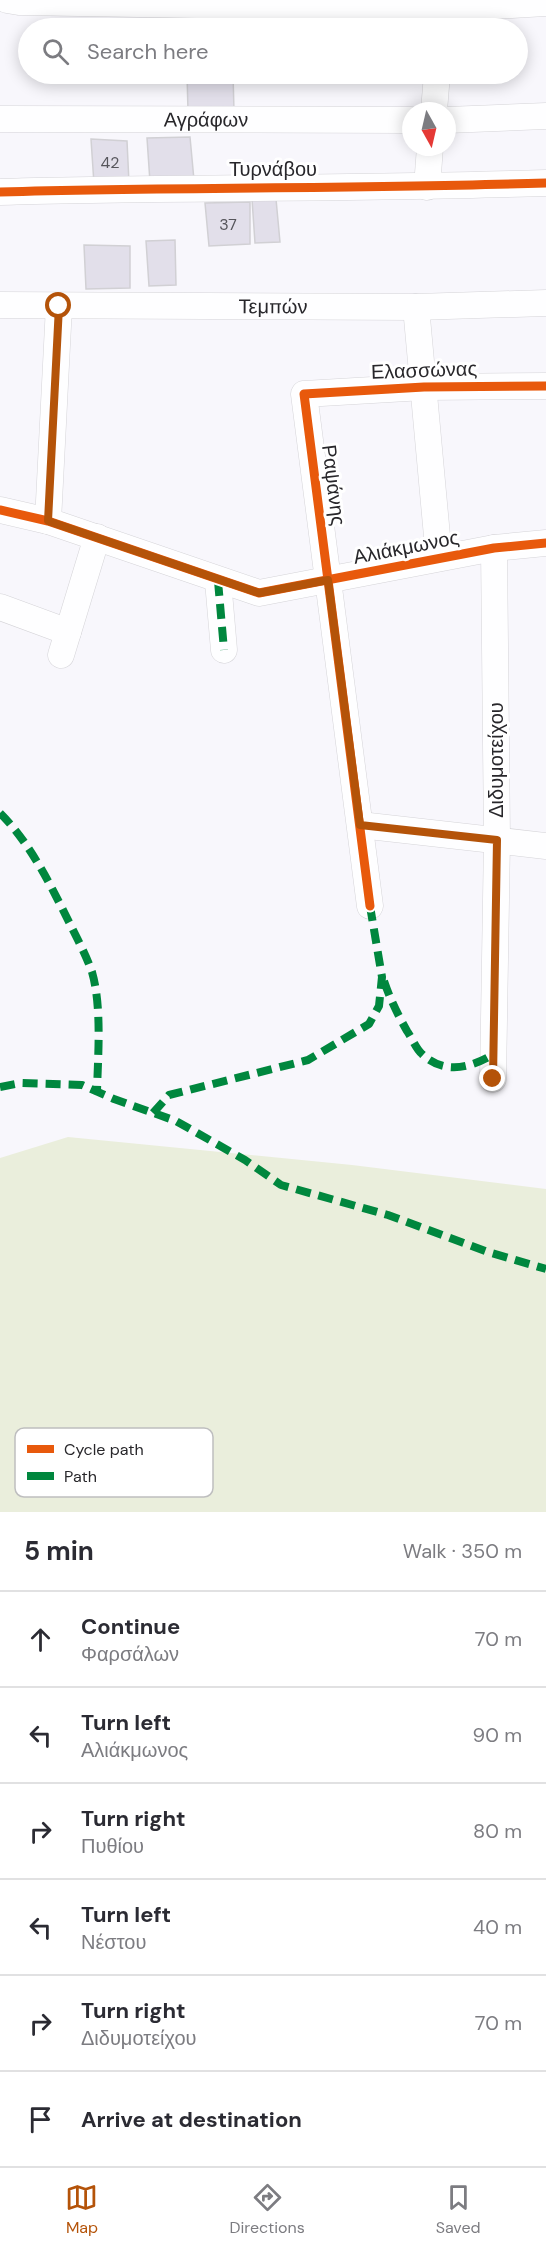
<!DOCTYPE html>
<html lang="en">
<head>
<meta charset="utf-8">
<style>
  body { margin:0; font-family:"DM Sans",sans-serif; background:#f7f7f7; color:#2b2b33 }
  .compass { position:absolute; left:402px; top:102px; width:54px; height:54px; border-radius:50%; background:#fff; box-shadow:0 3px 15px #0003; rotate:172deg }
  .stop { position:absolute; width:18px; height:18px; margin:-14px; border:4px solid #b45309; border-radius:50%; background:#fff }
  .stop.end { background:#b45309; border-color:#fff; box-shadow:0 2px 6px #0008 }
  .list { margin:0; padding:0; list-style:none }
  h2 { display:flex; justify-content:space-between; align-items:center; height:78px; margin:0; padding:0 24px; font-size:26px }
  h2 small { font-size:20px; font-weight:400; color:#7c7c81 }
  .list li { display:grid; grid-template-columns:39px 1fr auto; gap:18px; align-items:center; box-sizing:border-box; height:96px; padding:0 24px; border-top:2px solid #e1e1e2 }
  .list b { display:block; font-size:22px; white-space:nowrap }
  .list p { margin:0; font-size:20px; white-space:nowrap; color:#7c7c81 }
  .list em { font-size:20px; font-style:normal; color:#7c7c81 }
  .icon { flex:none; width:33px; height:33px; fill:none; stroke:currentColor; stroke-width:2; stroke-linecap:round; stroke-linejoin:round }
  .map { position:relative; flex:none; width:546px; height:1512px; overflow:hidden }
  .search { position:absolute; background:#fff; box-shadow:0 3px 15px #0003; left:18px; right:18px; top:18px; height:66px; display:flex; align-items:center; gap:15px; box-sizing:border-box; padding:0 21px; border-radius:33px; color:#7c7c81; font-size:22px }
  .sheet { height:654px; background:#fff }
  nav { display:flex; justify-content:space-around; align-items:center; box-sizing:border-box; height:84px; border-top:2px solid #e1e1e2; background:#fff; font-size:16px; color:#7c7c81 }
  nav a { display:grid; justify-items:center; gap:3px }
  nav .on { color:#b45309 }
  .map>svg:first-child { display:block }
</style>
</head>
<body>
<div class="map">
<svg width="546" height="1512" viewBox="0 0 546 1512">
  <rect width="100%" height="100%" fill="#f8f7fc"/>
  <path fill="#eaeedc" d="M68,1137L352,1165L546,1189V1512H0V1158Z"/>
  <g fill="#e2dfea" stroke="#d1d0d4" stroke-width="1.5">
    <path d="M184,21L220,23L221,28H185Z"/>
    <path d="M133,22L180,23L181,28H133Z"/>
    <path d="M187,74H233L234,111H188Z"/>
    <path d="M190,137L194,180L150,182L147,138Z"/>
    <path d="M91,139L127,141L129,183L94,184Z"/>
    <path d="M252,199H276L280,242L255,243Z"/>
    <path d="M250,202V244L209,246L205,203Z"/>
    <path d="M175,240L176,285L149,286L146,241Z"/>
    <path d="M84,245L130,246V288L86,289Z"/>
  </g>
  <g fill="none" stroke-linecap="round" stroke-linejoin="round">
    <defs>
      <g id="minor">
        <path d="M7,0L19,2L443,9L546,3"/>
        <path d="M434,111L437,74"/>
        <path id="s1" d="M0,119L411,120"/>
        <path d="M447,120L546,116"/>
        <path d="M427,187L430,147"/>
        <path d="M0,192C182,187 364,189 546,183"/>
        <path id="s2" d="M0,305L416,307L546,303"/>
        <path d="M416,307L439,558"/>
        <path d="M0,510L48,521L259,593L494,548L546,543"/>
        <path d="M48,521L59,306"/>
        <path d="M218,581L224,650"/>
        <path d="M0,607L68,632"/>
        <path d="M61,655L97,537"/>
        <path d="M360,825L546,846"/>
        <path d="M370,906L304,394L424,387L546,386"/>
        <path d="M493,1079L497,840L494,548"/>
      </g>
    </defs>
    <use href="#minor" stroke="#d5d4d8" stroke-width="27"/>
    <use href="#minor" stroke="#fefeff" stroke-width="26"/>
    <g stroke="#00873e" stroke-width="8" stroke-dasharray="15 8" stroke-linecap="butt">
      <path d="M218,581L224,650"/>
      <path d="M0,813C30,843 50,884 69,922C77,938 86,955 92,972C102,1007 98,1055 97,1091"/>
      <path d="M384,981C390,999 398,1015 407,1031C412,1038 416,1049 422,1054C444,1075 471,1068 494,1054"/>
      <path d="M0,1087L21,1083L82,1085L114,1099L176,1121L245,1160L281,1185L388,1215L488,1252L546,1269"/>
      <path d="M153,1113L169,1095L308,1060L369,1024L379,1006L382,977L370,906"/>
    </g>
    <defs>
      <g id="cycleway">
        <path d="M0,192C182,187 364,189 546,183"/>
        <path d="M0,510L48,521L259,593L494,548L546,543"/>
        <path d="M370,906L304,394L424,387L546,386"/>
      </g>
    </defs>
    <use href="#cycleway" stroke="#fff" stroke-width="13"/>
    <use href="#cycleway" stroke="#e8590c" stroke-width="9"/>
  </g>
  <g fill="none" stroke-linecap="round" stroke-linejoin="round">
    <path stroke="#b45309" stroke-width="8" d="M59,306L48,521L259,593L328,580L360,825L497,840L493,1079"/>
  </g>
  <g text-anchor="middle" stroke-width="6" stroke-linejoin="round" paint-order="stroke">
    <g font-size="16" fill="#56555b">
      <text x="110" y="168">42</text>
      <text x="228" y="230">37</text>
    </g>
    <g font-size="20" fill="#28272b" stroke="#fff">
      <text dy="7" stroke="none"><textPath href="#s1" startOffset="206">Αγράφων</textPath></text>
      <text x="273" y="176">Τυρνάβου</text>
      <text dy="7" stroke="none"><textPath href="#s2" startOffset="273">Τεμπών</textPath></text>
      <text transform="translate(424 370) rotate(-2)" y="7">Ελασσώνας</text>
      <text transform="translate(334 485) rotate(83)" y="7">Ραψάνης</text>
      <text transform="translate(406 547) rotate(-11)" y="7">Αλιάκμωνος</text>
      <text transform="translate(496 760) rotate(-90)" y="7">Διδυμοτείχου</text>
    </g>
  </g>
  <rect x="15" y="1428" width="198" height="69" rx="9" fill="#fff" stroke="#bebebf" stroke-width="1.5"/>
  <rect x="27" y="1445" width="27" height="8" fill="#e8590c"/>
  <rect x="27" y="1472" width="27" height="8" fill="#00873e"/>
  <g font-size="16" fill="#28272b">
    <text x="64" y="1455">Cycle path</text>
    <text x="64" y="1482">Path</text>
  </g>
</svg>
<svg class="compass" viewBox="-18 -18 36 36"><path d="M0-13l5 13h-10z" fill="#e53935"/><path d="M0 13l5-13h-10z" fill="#7c7c81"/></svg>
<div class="stop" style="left:59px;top:306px"></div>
<div class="stop end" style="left:493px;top:1079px"></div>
<div class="search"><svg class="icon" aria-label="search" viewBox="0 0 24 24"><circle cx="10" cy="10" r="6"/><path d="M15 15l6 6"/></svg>Search here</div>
</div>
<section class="sheet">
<h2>5 min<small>Walk · 350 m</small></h2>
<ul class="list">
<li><svg class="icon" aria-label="ahead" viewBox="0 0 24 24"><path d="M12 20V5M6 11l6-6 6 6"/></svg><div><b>Continue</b><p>Φαρσάλων</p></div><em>70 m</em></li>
<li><svg class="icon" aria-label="left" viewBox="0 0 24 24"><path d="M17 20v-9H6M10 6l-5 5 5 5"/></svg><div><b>Turn left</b><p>Αλιάκμωνος</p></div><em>90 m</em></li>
<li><svg class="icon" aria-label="right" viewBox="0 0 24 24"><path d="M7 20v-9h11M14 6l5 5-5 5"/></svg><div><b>Turn right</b><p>Πυθίου</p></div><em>80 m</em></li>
<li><svg class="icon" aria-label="left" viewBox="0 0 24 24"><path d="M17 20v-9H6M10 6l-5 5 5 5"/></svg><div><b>Turn left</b><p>Νέστου</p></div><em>40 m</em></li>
<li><svg class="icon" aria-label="right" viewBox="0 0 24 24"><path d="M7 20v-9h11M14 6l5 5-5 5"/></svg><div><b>Turn right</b><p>Διδυμοτείχου</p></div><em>70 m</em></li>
<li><svg class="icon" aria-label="arrive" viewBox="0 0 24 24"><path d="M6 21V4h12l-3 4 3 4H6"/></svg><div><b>Arrive at destination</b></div></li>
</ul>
</section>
<nav>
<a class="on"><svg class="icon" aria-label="map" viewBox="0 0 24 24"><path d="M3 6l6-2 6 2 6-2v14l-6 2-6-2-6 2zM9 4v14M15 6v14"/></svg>Map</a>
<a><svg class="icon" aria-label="directions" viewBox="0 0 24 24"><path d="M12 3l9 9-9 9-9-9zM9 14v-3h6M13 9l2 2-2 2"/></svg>Directions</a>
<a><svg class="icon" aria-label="saved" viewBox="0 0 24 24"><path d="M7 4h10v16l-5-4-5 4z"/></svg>Saved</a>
</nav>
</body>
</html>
